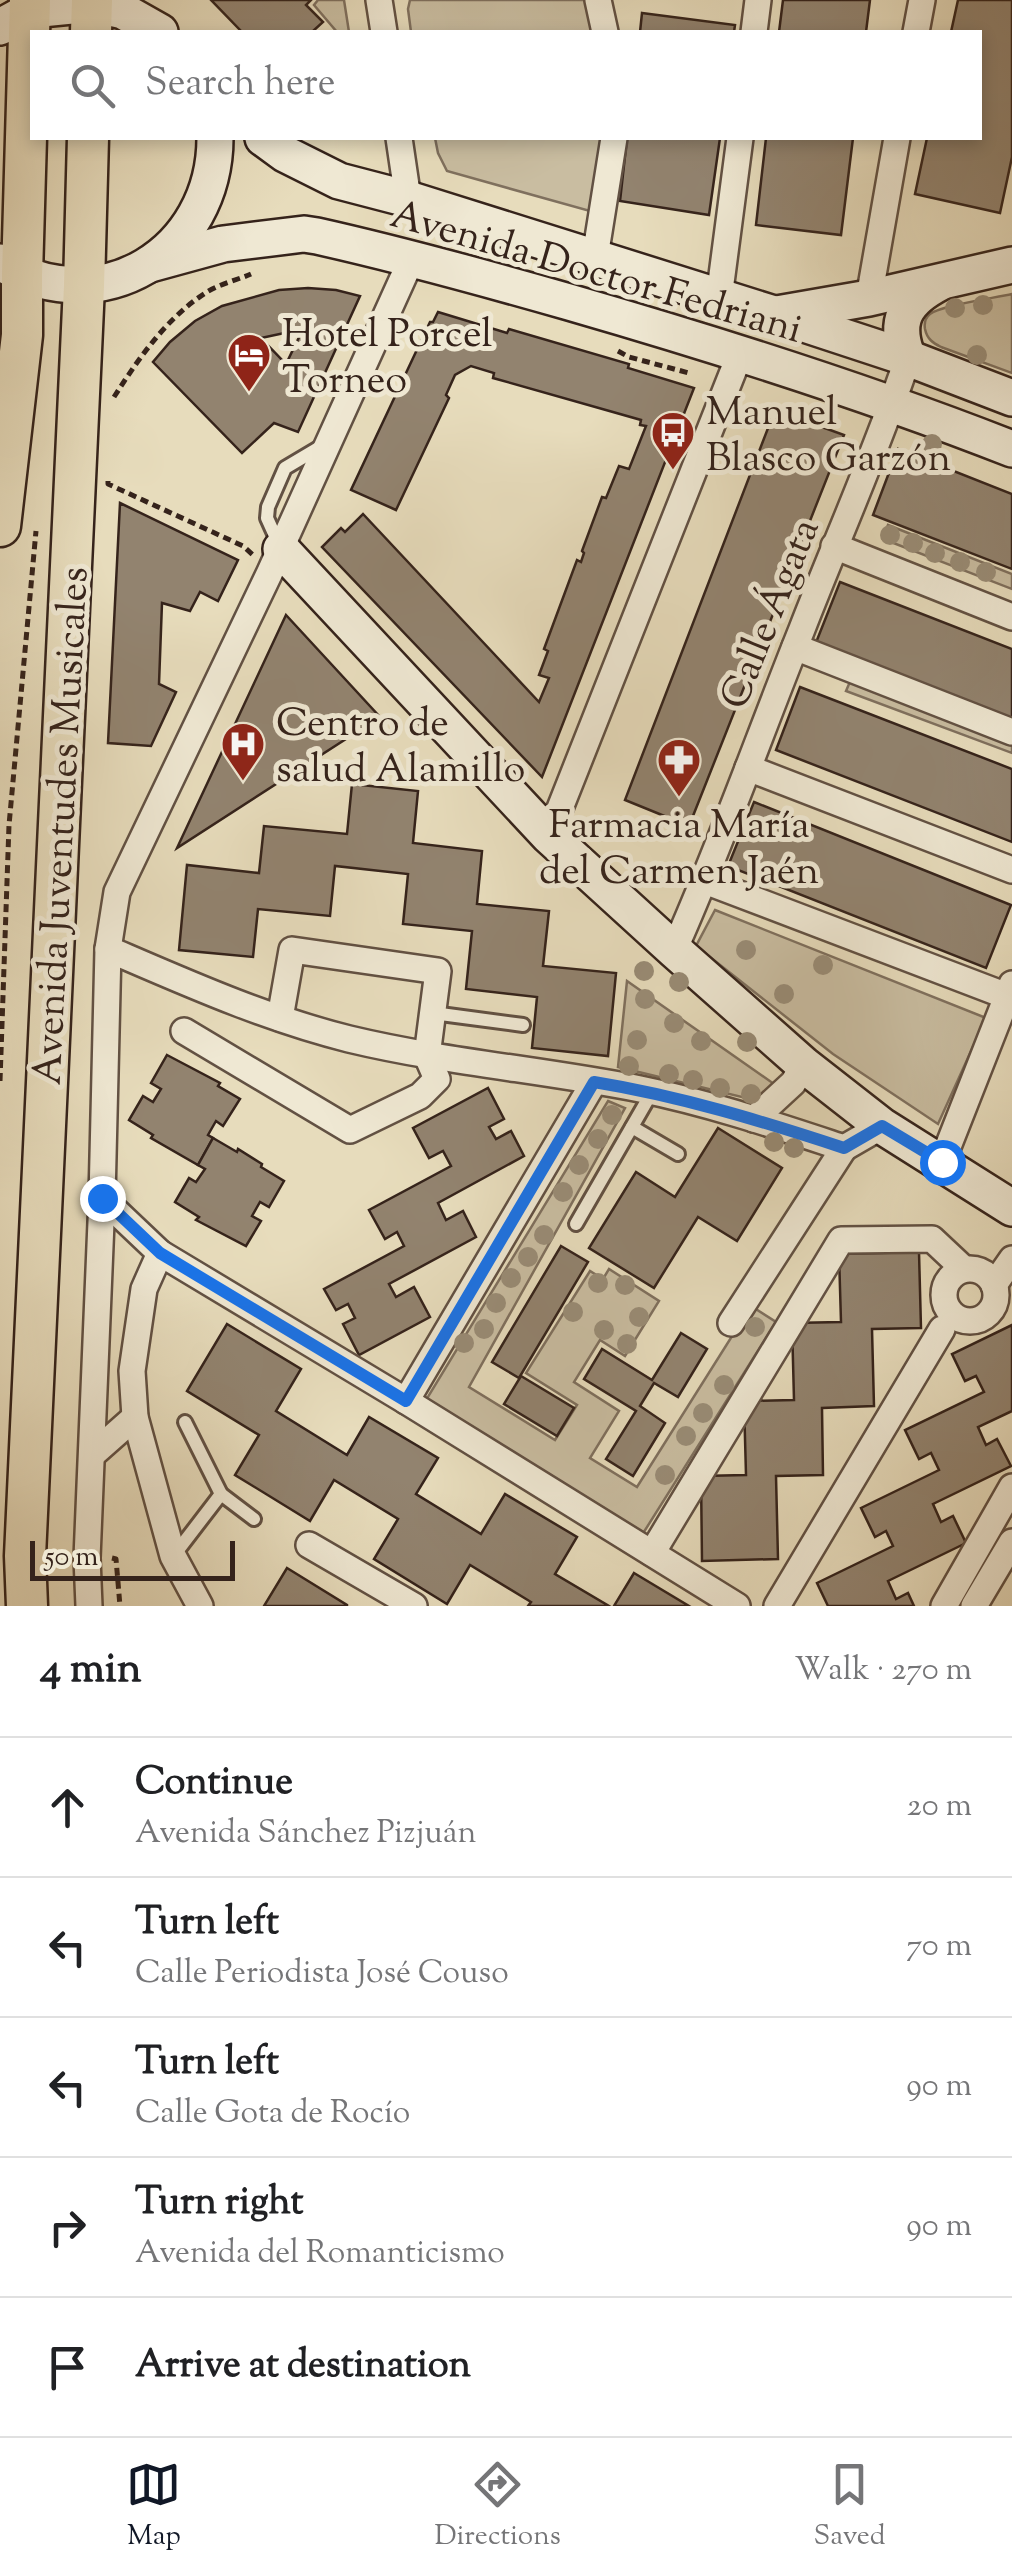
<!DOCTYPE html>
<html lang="en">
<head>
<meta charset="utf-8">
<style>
  body { margin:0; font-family:"Sorts Mill Goudy",serif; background:#f2f2f2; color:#202124 }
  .scale { position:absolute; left:30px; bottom:25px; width:205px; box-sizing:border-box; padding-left:10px; border:5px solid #35231b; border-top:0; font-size:28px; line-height:35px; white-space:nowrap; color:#35231b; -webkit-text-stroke:8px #efe8d3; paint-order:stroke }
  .stop { position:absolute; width:30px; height:30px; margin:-22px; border:8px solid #1a73e8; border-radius:50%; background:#fff }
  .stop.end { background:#1a73e8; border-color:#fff; box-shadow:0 2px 10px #0008 }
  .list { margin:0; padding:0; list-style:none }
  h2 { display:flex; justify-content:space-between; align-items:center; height:130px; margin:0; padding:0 40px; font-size:42px }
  h2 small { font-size:32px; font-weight:400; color:#757577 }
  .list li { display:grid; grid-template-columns:65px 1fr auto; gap:30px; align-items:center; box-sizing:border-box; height:140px; padding:0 40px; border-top:2px solid #e0e0e0 }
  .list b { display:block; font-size:38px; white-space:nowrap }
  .list p { margin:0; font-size:32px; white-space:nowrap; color:#757577 }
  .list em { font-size:32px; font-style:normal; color:#757577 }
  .icon { flex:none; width:55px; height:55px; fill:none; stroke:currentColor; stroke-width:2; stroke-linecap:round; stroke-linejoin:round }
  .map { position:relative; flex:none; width:1012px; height:1606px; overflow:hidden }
  .search { position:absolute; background:#fff; box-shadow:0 5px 15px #0003; left:30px; right:30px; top:30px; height:110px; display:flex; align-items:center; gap:25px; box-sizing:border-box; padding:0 35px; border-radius:0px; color:#757577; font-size:38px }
  .sheet { height:830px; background:#fff }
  nav { display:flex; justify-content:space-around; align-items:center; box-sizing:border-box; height:140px; border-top:2px solid #e0e0e0; background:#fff; font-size:28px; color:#757577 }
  nav a { display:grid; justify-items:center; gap:5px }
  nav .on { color:#111827 }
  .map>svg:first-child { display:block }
</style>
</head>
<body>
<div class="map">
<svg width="1012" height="1606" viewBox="0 0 1012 1606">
  <rect width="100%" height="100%" fill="#e7dcbc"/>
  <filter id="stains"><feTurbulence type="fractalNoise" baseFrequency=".002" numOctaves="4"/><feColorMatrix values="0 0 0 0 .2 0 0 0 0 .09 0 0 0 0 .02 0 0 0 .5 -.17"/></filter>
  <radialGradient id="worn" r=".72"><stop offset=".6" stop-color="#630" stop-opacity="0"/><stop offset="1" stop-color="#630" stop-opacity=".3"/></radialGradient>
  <g fill="#c9bda1" stroke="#7f705e" stroke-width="2.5">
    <path d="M318,0H344L349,32H337L314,5Z"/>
    <path d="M410,0H590L599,32H411L408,9Z"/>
    <path d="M435,138H609L597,213L447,171L438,153Z"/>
    <path d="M1012,294V373L941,347C933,343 927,339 925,329C924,323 925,318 930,314C942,305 995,298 1012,294Z"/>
    <path d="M888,525L1012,574V589L883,539Z"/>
    <path d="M852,677L1012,736V753L846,691Z"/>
    <path d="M715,910L986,1018L938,1124L833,1054L696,946Z"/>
    <path d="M627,981L774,1084L754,1100L618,1067Z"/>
    <path d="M608,1101L625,1108L469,1387L555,1440L577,1405L526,1373L590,1271L603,1279L609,1269L659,1301L625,1356L600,1340L574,1382L619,1411L590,1458L637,1487L751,1306L776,1322L642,1535L426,1400Z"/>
  </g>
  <g fill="#92836f" stroke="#35231b" stroke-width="2.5" fill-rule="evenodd">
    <path d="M211,0H311L306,5L323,22L312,32H242Z"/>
    <path d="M783,0H870L866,32H779Z"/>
    <path d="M958,0H1012V157L1000,213L915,194L927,138H980V32H951Z"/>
    <path d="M642,13L735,25L734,32H640Z"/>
    <path d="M627,138H720L709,215L620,201Z"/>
    <path d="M766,138H853L841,235L756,225Z"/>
    <path d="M308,288L336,290L360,296L298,432L274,423L242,453L153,362L170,342L195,321L222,306L279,290ZM303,329L286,364L261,338Z"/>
    <path d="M438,312L507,333L509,329L629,364L628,368L694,388L542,777L322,547L341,528L345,532L363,514L539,702L549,678L539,675L548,651L544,649L577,560L581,562L584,553L582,551L602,497L606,498L619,466L629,469L646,426L640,425L641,420L493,378L494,373L471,366L455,375L446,395L449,398L396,510L351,490L430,322H433Z"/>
    <path d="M775,410L844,435L689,826L625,800Z"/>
    <path d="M898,449L1012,494V569L873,515Z"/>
    <path d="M120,503L238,560L218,601L200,592L190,611L162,603L159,684L176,692L151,746L108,743Z"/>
    <path d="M840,582L1012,649V722L815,645Z"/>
    <path d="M286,615L380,717L177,848Z"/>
    <path d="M800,687L1012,769V842L776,750Z"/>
    <path d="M352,784L418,791L413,843L482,851L477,904L549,911L543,966L616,973L608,1056L532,1048L537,997L466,989L472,931L403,924L408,874L335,866L330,916L258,909L253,957L179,950L187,865L259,873L264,826L347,834Z"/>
    <path d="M754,802L1011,905L986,968L728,866Z"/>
    <path d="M167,1055L220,1083L218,1086L240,1099L223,1126L216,1121L208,1135L213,1138L198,1165L151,1138L153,1135L129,1120L143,1096L153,1102L161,1089L151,1083Z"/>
    <path d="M488,1088L504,1119L489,1127L496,1139L511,1131L524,1156L438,1203L446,1220L463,1211L476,1237L389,1284L396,1297L414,1287L430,1317L359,1355L343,1324L355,1318L348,1304L336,1310L324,1289L404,1246L397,1232L385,1239L369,1210L451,1166L443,1151L429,1158L413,1128Z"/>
    <path d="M718,1128L782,1168L737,1241L698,1217L654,1288L589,1248L636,1172L675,1197Z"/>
    <path d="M213,1138L237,1152L238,1149L262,1164L261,1167L284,1181L269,1207L260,1202L252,1216L261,1221L246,1246L196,1220L199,1217L175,1202L189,1178L196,1182L205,1169L198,1165Z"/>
    <path d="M561,1246L588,1262L519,1378L492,1362Z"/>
    <path d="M919,1252L921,1328L872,1329L874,1406L822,1408L823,1475L776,1476L778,1559L702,1561L701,1476L746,1475L744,1401L794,1400L792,1323L841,1322L839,1254Z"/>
    <path d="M227,1324L301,1369L276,1411L347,1455L369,1417L438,1458L416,1494L481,1534L505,1494L577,1537L555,1574L609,1606H528L531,1602L470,1565L447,1604L374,1559L398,1519L334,1480L310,1521L235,1475L259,1435L187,1391Z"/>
    <path d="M1012,1325V1411L978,1427L986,1445L997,1439L1011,1466L933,1504L941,1522L953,1516L966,1543L888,1581L896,1599L908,1593L914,1606H828L817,1583L893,1546L886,1531L875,1537L861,1508L939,1470L931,1453L919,1459L905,1430L984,1392L976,1376L965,1381L952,1354Z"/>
    <path d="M681,1333L707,1349L678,1397L654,1383L640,1406L665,1423L633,1476L606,1459L636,1411L584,1379L602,1349L652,1380Z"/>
    <path d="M521,1376L574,1408L557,1436L504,1404Z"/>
    <path d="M287,1568L347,1605V1606H264Z"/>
    <path d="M634,1573L689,1606H614Z"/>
  </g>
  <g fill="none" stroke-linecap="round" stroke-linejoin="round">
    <defs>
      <g id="lane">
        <path d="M281,549L267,518L268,507L285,468L322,446"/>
        <path d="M433,1013L523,1025"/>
        <path d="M632,1127L678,1154"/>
        <path d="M576,1224L652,1092"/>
        <path d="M185,1422L221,1494"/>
        <path d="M175,1554L221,1494L254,1519"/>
      </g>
      <g id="street">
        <path d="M379,0L384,32"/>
        <path d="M598,0L605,32"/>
        <path d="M754,32L758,0"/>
        <path d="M916,32L922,0"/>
        <path d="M399,138L408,199"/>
        <path d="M595,257L614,138"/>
        <path d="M719,298L740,138"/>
        <path d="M869,298L897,138"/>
        <path d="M834,546L1012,617"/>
        <path d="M795,647L1012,732"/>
        <path d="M748,768L1012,870"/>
        <path d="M549,836L740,354"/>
        <path d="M705,881L1012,998"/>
        <path d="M108,949C187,983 265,1018 349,1039C445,1062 544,1070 640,1089C709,1103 777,1126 844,1148L882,1126"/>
        <path d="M674,950C721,845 759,736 802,629C837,539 877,450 908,358"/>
        <path d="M184,1031L350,1130L420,1096L437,1079L427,1056L438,971L292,950L280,1018"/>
        <path d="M754,1119L793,1083L804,1065"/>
        <path d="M942,1162L1012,984"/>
        <path d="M102,1198L160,1253L406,1401L737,1606"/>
        <path d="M160,1253L144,1289L132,1371L135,1417L173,1556L200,1606"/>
        <circle cx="970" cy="1295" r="26"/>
        <path d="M994,1285L1012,1259"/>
        <path d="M731,1323L844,1148"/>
        <path d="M406,1401L594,1082"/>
        <path d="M92,1455L135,1417"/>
        <path d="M309,1545L414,1606"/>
        <path d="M652,1553L841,1240L932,1239L964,1269"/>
        <path d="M89,1606L87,1558L102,1198L108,949L117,892L270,572L412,258"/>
        <path d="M777,1606L942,1329"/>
        <path d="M944,1606L1012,1487"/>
        <path d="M974,1606L1012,1542"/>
      </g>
      <g id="secondary">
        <path d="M0,27L31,10L92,4L123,11L160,32"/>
        <path d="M263,138L285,154L339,181L408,199L774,314L908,358L1012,398"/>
        <path d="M0,262C101,324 215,253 215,138"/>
        <path d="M150,264L223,244L304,234L317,236C402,255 485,278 569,302C718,345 867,392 1012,449"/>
        <path d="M777,314L869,298L1012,265"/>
        <path d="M908,358C893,321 905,301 939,283"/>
        <path d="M281,549L549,836L674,950L804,1065L882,1126L1012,1208"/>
      </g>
      <g id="primary">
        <path d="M91,32L92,0"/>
        <path d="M0,526L22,335V275L30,0"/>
        <path d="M27,1606L25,1556L84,286L88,138"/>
      </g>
    </defs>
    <use href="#lane" stroke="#625143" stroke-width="18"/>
    <use href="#street" stroke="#625143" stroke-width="30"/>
    <use href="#secondary" stroke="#35231b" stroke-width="40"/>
    <use href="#primary" stroke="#35231b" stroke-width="45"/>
    <g stroke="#35231b" stroke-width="5" stroke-dasharray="8 5" stroke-linecap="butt">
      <path d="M618,351L629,357L689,373"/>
      <path d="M114,397C139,358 167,317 207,292C220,284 237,280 251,274"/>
      <path d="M108,481V484L243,546L253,555"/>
      <path d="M0,1081L9,825L36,531"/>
      <path d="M112,1558L116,1559L120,1606"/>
    </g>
    <use href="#lane" stroke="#efe8d3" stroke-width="12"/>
    <use href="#street" stroke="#efe8d3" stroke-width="25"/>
    <use href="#secondary" stroke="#efe8d3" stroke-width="35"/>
    <use href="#primary" stroke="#e7dcbc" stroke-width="40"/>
  </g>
  <g fill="#998c76">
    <circle cx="983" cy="305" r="10"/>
    <circle cx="955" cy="308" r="10"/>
    <circle cx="977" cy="355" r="10"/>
    <circle cx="932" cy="444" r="10"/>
    <circle cx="890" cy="535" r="10"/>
    <circle cx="913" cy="543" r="10"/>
    <circle cx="935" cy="553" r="10"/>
    <circle cx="960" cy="562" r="10"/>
    <circle cx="986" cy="572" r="10"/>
    <circle cx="746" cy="950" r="10"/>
    <circle cx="823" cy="965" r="10"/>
    <circle cx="644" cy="971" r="10"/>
    <circle cx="679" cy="982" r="10"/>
    <circle cx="784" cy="994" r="10"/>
    <circle cx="645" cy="999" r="10"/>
    <circle cx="674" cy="1023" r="10"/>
    <circle cx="637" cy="1040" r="10"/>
    <circle cx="701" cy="1041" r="10"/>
    <circle cx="747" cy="1042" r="10"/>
    <circle cx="629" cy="1066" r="10"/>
    <circle cx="669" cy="1074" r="10"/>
    <circle cx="693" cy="1080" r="10"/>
    <circle cx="720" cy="1088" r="10"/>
    <circle cx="751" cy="1094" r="10"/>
    <circle cx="612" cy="1115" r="10"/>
    <circle cx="598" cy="1139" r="10"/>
    <circle cx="774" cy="1142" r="10"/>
    <circle cx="794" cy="1148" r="10"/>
    <circle cx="579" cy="1165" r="10"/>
    <circle cx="563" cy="1192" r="10"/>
    <circle cx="544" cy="1235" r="10"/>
    <circle cx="528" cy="1257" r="10"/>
    <circle cx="511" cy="1278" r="10"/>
    <circle cx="598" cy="1283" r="10"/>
    <circle cx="625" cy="1285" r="10"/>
    <circle cx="496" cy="1303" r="10"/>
    <circle cx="573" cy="1312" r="10"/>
    <circle cx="639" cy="1317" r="10"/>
    <circle cx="755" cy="1327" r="10"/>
    <circle cx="484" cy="1329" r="10"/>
    <circle cx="604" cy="1330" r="10"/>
    <circle cx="464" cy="1343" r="10"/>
    <circle cx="627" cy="1344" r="10"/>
    <circle cx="724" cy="1385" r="10"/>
    <circle cx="703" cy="1413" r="10"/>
    <circle cx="686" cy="1436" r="10"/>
    <circle cx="665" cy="1475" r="10"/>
  </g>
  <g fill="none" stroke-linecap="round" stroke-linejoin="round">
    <path stroke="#1a73e8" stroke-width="12" d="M102,1198L160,1253L406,1401L594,1082C680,1096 762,1121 844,1148L882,1126L942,1162"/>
  </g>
  <defs>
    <symbol id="hotel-pin" viewBox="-11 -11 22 30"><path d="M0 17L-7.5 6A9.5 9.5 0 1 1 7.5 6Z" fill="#8f2418" stroke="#efe8d3"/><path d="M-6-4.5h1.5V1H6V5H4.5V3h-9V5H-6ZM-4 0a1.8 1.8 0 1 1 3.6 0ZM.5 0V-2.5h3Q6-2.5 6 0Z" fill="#fff"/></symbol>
    <symbol id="bus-pin" viewBox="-11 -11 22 30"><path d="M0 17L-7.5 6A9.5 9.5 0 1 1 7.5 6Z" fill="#8f2418" stroke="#efe8d3"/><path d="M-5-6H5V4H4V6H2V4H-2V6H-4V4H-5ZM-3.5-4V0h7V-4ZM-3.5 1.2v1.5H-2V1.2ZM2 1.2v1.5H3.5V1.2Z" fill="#fff"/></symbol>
    <symbol id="hospital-pin" viewBox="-11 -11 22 30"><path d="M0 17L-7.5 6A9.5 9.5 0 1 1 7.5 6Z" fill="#8f2418" stroke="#efe8d3"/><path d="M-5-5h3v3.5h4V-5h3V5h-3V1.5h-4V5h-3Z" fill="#fff"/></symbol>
    <symbol id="pharmacy-pin" viewBox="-11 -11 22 30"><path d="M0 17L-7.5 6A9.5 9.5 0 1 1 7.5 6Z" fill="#8f2418" stroke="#efe8d3"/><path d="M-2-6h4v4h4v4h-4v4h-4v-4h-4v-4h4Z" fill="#fff"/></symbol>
  </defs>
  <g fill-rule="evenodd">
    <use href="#hotel-pin" x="224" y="330" width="50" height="68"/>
    <use href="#bus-pin" x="648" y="408" width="50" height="68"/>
    <use href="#hospital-pin" x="218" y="719" width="50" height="68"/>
    <use href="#pharmacy-pin" x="654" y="735" width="50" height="68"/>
  </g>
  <g text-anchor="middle" stroke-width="10" stroke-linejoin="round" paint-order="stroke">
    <g font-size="40" fill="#35231b" stroke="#efe8d3">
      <text transform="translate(597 270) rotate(16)" y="14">Avenida Doctor Fedriani</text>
      <text transform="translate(768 613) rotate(-68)" y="14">Calle Ágata</text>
      <text transform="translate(59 826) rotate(-87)" y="14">Avenida Juventudes Musicales</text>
    </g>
    <g font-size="40" fill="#35231b" stroke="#efe8d3" text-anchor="start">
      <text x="282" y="346">Hotel Porcel<tspan x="282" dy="46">Torneo</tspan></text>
      <text x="706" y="424">Manuel<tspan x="706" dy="46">Blasco Garzón</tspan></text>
      <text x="276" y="735">Centro de<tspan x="276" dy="46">salud Alamillo</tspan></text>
      <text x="679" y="837" text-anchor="middle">Farmacia María<tspan x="679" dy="46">del Carmen Jaén</tspan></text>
    </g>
  </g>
  <rect width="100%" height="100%" filter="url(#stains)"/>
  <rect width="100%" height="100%" fill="url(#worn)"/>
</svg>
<div class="scale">50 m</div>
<div class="stop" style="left:942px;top:1162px"></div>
<div class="stop end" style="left:102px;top:1198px"></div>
<div class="search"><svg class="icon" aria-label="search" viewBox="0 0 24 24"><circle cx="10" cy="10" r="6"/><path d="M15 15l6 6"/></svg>Search here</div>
</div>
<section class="sheet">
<h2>4 min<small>Walk · 270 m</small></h2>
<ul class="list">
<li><svg class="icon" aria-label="ahead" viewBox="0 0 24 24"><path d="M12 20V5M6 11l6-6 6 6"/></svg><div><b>Continue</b><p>Avenida Sánchez Pizjuán</p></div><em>20 m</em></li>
<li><svg class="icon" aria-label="left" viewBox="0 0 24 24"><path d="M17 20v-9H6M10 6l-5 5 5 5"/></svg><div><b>Turn left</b><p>Calle Periodista José Couso</p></div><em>70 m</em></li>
<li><svg class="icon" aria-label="left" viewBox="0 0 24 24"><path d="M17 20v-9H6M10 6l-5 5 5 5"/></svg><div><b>Turn left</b><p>Calle Gota de Rocío</p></div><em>90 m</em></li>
<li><svg class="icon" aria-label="right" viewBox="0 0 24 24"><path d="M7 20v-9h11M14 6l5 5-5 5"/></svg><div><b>Turn right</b><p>Avenida del Romanticismo</p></div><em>90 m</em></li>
<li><svg class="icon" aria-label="arrive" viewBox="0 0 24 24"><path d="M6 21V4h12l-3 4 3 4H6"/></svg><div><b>Arrive at destination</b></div></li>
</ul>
</section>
<nav>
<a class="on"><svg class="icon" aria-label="map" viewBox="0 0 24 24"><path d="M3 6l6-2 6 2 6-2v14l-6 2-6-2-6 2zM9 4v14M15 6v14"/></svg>Map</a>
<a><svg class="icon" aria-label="directions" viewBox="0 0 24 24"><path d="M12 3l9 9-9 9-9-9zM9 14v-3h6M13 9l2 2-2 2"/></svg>Directions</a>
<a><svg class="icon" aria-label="saved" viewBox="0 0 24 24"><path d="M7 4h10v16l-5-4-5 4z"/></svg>Saved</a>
</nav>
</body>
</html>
